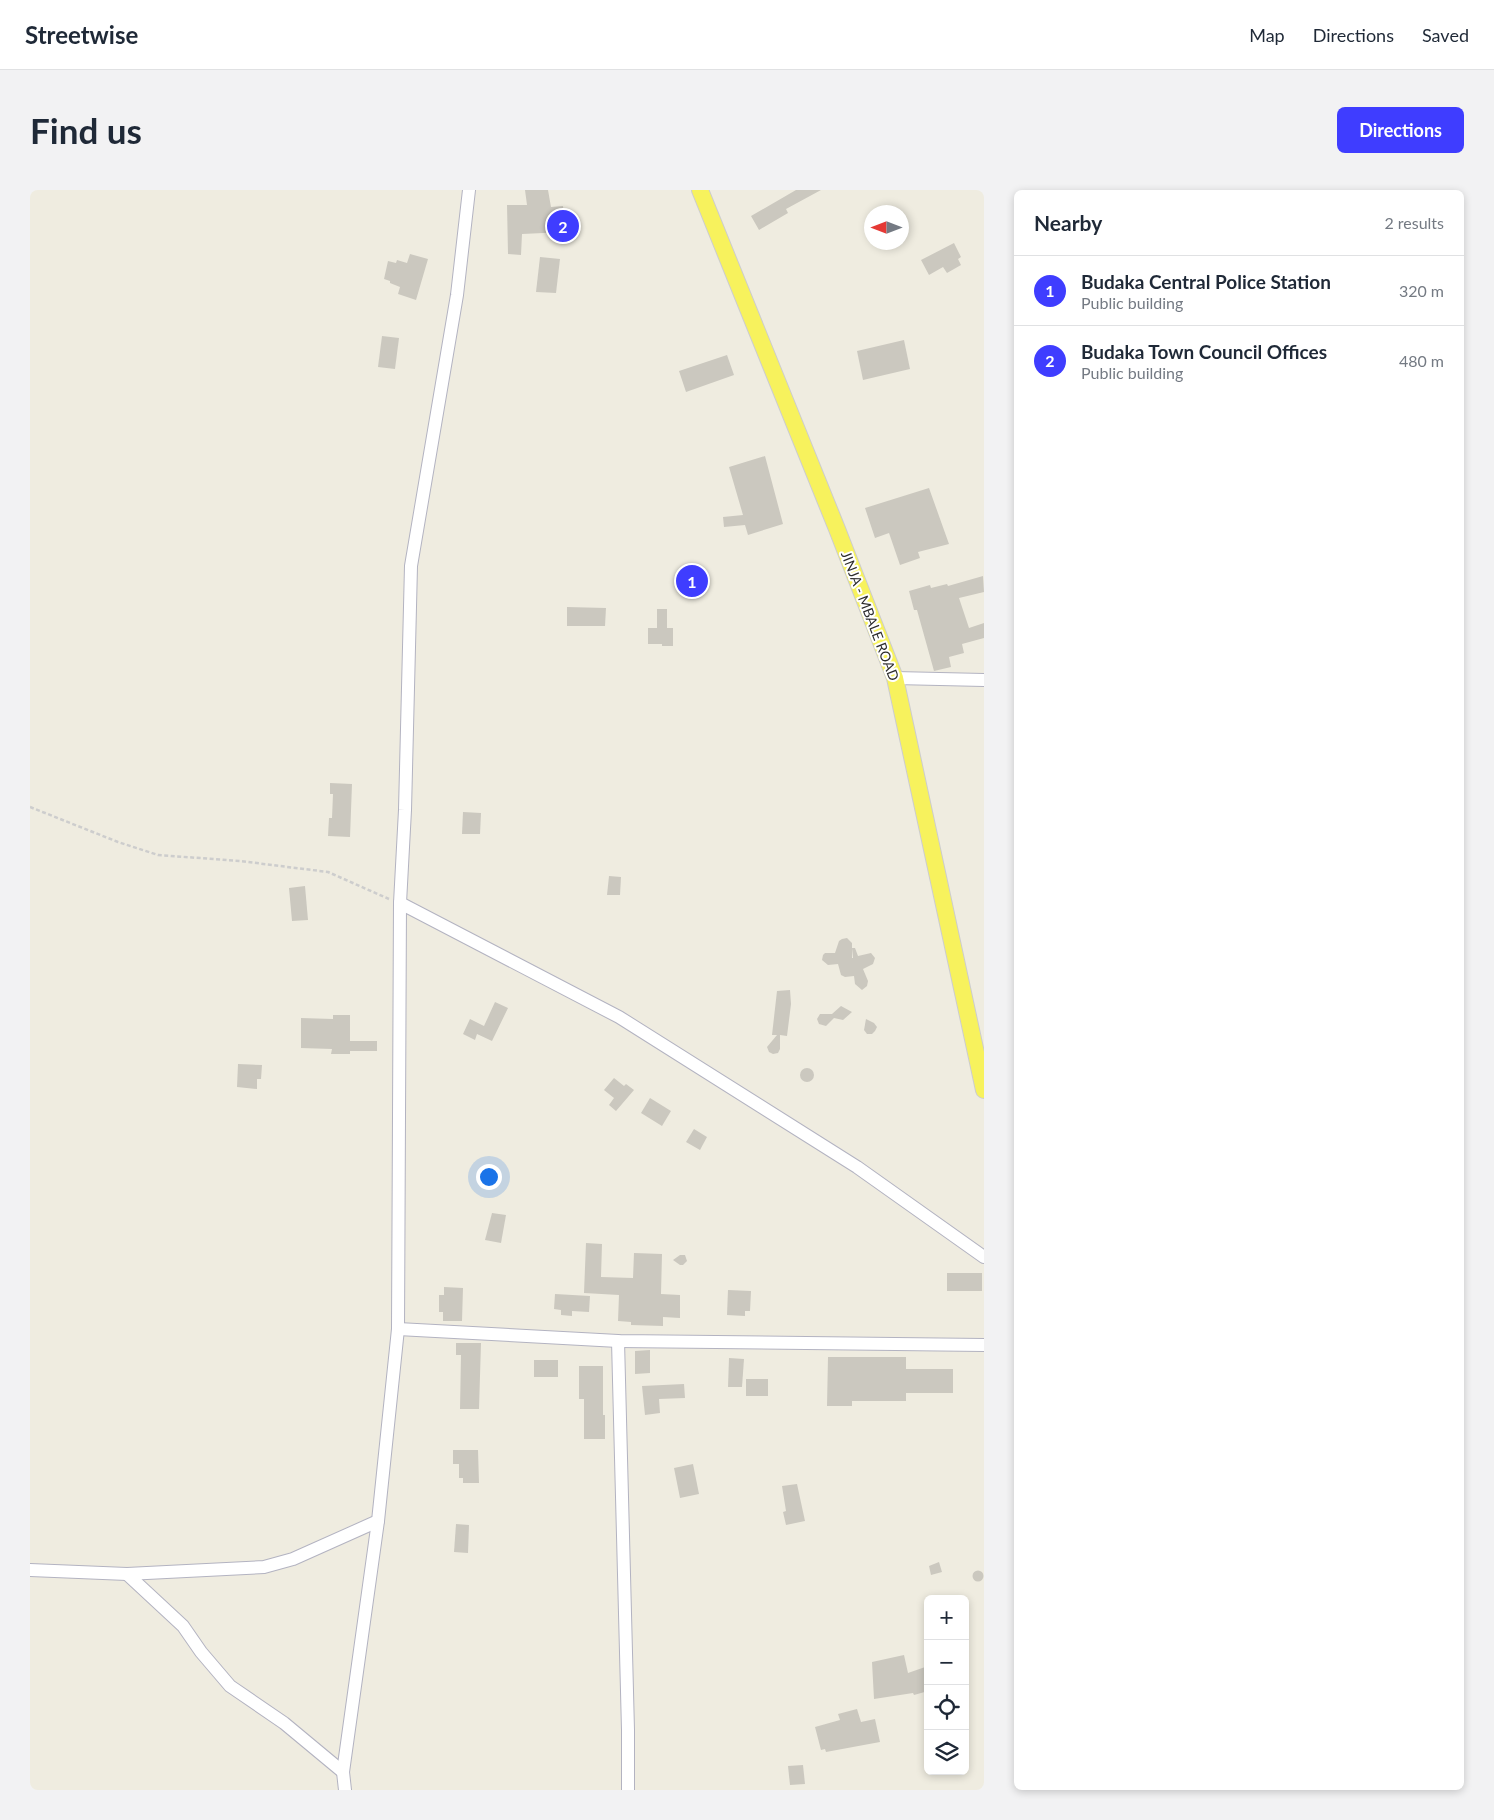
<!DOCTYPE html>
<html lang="en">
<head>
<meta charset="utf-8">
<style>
  body { margin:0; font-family:Lato,sans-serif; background:#f2f2f3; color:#1f2937 }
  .controls { position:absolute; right:15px; bottom:15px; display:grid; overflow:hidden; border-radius:8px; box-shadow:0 2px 8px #0003 }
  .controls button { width:45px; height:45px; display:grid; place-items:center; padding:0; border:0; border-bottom:1px solid #e0e1e3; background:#fff; color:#1f2937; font:25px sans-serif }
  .compass { position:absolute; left:834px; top:15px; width:45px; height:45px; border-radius:50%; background:#fff; box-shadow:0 2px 8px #0003; rotate:270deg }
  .you { position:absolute; left:458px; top:986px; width:18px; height:18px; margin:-12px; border:4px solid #fff; border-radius:50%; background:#1a73e8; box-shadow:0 0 0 8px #1a73e833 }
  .badge { display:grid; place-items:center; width:32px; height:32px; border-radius:50%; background:#3f3dff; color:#fff; font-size:16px; font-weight:700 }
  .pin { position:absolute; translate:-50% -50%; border:2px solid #fff; box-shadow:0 1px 5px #0006 }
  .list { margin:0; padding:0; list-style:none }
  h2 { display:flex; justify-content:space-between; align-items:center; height:65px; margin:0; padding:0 20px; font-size:21px }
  h2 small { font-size:16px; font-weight:400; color:#747a83 }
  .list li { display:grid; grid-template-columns:32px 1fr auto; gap:15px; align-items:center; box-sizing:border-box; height:70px; padding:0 20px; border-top:1px solid #e0e1e3 }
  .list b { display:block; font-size:19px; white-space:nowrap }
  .list p { margin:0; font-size:16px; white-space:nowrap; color:#747a83 }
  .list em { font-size:16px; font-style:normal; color:#747a83 }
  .icon { flex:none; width:28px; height:28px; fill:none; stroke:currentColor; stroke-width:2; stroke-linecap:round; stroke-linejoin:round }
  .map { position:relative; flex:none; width:954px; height:1600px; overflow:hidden; border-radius:8px }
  header { display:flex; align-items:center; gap:30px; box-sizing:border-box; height:70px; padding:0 25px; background:#fff; border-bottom:1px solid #e0e1e3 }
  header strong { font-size:24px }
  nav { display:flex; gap:28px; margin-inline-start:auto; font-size:18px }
  .intro { display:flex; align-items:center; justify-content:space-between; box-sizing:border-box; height:120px; padding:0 30px }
  h1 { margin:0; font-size:35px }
  .button { padding:12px 22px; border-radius:8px; background:#3f3dff; color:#fff; font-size:18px; font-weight:700 }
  main { display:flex; gap:30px; padding:0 30px }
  aside { flex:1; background:#fff; border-radius:8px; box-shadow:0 2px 8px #0003 }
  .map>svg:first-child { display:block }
</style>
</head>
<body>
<header>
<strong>Streetwise</strong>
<nav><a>Map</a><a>Directions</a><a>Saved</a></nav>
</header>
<div class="intro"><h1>Find us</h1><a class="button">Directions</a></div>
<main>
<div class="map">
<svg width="954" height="1600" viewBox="0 0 954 1600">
  <rect width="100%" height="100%" fill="#efece0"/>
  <g fill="#cbc8bf">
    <path d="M495,0H518L521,17L533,16L535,42L492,44L491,65L478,64L477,15H497Z"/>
    <path d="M766,0H791L756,19L758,23L729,40L721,26Z"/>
    <path d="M924,53L931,67L928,69L931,75L917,83L913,77L899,85L891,70Z"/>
    <path d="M380,64L398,69L386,110L368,104L370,97L360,93V91L354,89L358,71L366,73L367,70L377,73Z"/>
    <path d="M510,67L530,69L526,103L506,102Z"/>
    <path d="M352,146L369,148L365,179L348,177Z"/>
    <path d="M874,150L880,179L833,190L827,161Z"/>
    <path d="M697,165L704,185L656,202L649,181Z"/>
    <path d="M735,266L753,334L718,345L715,335L694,337L693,327L713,325L699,277Z"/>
    <path d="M899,298L919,354L888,362L890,368L870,375L859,343L845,348L835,318Z"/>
    <path d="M953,386L954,402L929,408L939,438L954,433V448L932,454L934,463L919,467L921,477L904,481L887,420H884L879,401L900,395L901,398L917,394L918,396Z"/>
    <path d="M537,417L576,418L575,436H537Z"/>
    <path d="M627,419H637V438H643V456H632V454H618V438H627Z"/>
    <path d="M300,593L322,594L320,647L298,646L299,628H302L303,604H300Z"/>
    <path d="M433,622L451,623L450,644H432Z"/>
    <path d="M579,686L591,687L590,705H577Z"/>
    <path d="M275,696L278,730L262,731L259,698Z"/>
    <path d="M817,748L822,753V768H823L822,758H825L828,766L841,763L845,768L843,774L833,779L838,791L837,796L832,800L825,794L824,786L815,787L811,785L808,774L798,775L792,770L793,765L795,763H805L809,751L812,749Z"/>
    <path d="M760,800L761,814L757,846L750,845V859L748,863L743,864L739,862L737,857L747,845H742L747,801Z"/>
    <path d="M465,812L478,818L462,851L447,844L445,850L433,844L440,829L454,836Z"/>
    <path d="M811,816L822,822L813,830L804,828L796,836L789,834L787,829L790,824H802Z"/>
    <path d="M303,825H320V851H347V861H320V864H301L302,859L271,858V828L303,829Z"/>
    <path d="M836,829L844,833L847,837L845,841L842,844H837L834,840Z"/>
    <path d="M208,874L232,875L231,889H227V899L207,897Z"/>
    <circle cx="777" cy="885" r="7"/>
    <path d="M584,888L594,896L596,894L604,900L586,921L579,915L584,908L574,900Z"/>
    <path d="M620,908L641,921L632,936L611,923Z"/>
    <path d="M664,939L677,947L670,960L656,952Z"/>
    <path d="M462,1023L476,1025L471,1053L455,1050Z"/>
    <path d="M556,1053L572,1054L571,1087L603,1088L604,1063L632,1064L631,1104L650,1105V1128L633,1127V1136L601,1135V1132L588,1131L589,1105L554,1103Z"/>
    <path d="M650,1065H655L657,1071L653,1075H650L643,1070Z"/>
    <rect x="917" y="1083" width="35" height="18"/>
    <path d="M414,1097L433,1098L432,1131H413V1122H409V1105H414Z"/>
    <path d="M698,1100L721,1101L720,1121H715V1126L697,1125Z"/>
    <path d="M525,1104L560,1106L559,1122L542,1121V1126L531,1125V1120L524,1119Z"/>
    <path d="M426,1153H451L449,1219H430L431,1165H426Z"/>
    <path d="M620,1160V1183L605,1184V1161Z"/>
    <path d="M798,1167H876V1179H923V1203H876V1211H822V1216H797Z"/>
    <path d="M699,1168L714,1169L712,1197H698Z"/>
    <rect x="504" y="1170" width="24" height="17"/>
    <path d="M549,1176H573V1225H575V1249H554V1209H549Z"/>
    <rect x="716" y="1189" width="22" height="17"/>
    <path d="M654,1194L655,1208L629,1209L630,1223L615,1225L612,1196Z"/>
    <path d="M423,1260H448L449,1293H433V1288H429V1274H423Z"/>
    <path d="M663,1274L669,1304L650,1308L644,1278Z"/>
    <path d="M767,1294L775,1331L756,1335L753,1322L756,1321L752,1296Z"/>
    <path d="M426,1334L439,1335L438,1363L424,1362Z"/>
    <path d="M909,1372L912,1382L901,1385L899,1376Z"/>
    <circle cx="948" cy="1386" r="5.5"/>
    <path d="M874,1465L878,1483L898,1476V1501L884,1505L883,1503L844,1509L842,1472Z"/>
    <path d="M827,1519L831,1532L845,1529L850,1552L796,1562L795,1559L791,1560L785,1537L810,1530L808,1524Z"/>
    <path d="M773,1575L775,1594L760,1595L758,1576Z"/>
  </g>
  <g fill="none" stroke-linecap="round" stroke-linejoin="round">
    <defs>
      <g id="minor">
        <path d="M865,488L954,490"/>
        <path d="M370,713L589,827L827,977L954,1067"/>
        <path d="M368,1139L588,1151L954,1155"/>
        <path d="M588,1151L598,1540V1600"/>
        <path d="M0,1380L97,1384L234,1377L263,1369L348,1331L368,1139L370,713L375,620L381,376L427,105L439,0"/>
        <path d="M97,1384L153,1436L171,1462L200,1496L254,1533L313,1582"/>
        <path d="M315,1600L313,1582L348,1331"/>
      </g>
      <path id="major" d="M670,0L807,339L865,488L954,900"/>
    </defs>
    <use href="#minor" stroke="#b3b3c1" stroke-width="14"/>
    <use href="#major" stroke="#cdcdcd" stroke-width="18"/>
    <path stroke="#cdcdcd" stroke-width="2.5" stroke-dasharray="4 2.5" stroke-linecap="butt" d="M0,617L88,652L128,665L210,671L298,682L359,709"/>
    <use href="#minor" stroke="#fff" stroke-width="12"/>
    <use href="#major" stroke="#f7f25d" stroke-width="16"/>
  </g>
  <g text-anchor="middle" stroke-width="4" stroke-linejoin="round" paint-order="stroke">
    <g font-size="14" fill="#2d2d2d" stroke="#fff">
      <text transform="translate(840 426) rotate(69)" y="5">JINJA - MBALE ROAD</text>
    </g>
  </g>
</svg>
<div class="controls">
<button>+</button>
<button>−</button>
<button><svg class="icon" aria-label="locate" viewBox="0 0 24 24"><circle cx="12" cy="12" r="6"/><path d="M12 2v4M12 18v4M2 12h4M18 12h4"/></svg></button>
<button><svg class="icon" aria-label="layers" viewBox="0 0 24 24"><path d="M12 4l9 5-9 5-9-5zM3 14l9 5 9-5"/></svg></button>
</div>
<svg class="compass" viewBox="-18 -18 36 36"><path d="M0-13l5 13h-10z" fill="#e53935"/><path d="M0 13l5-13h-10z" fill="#747a83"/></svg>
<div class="you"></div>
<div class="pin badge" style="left:662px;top:391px">1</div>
<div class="pin badge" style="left:533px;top:36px">2</div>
</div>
<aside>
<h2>Nearby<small>2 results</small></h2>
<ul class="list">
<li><span class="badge">1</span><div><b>Budaka Central Police Station</b><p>Public building</p></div><em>320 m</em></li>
<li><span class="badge">2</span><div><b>Budaka Town Council Offices</b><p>Public building</p></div><em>480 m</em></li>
</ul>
</aside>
</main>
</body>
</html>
